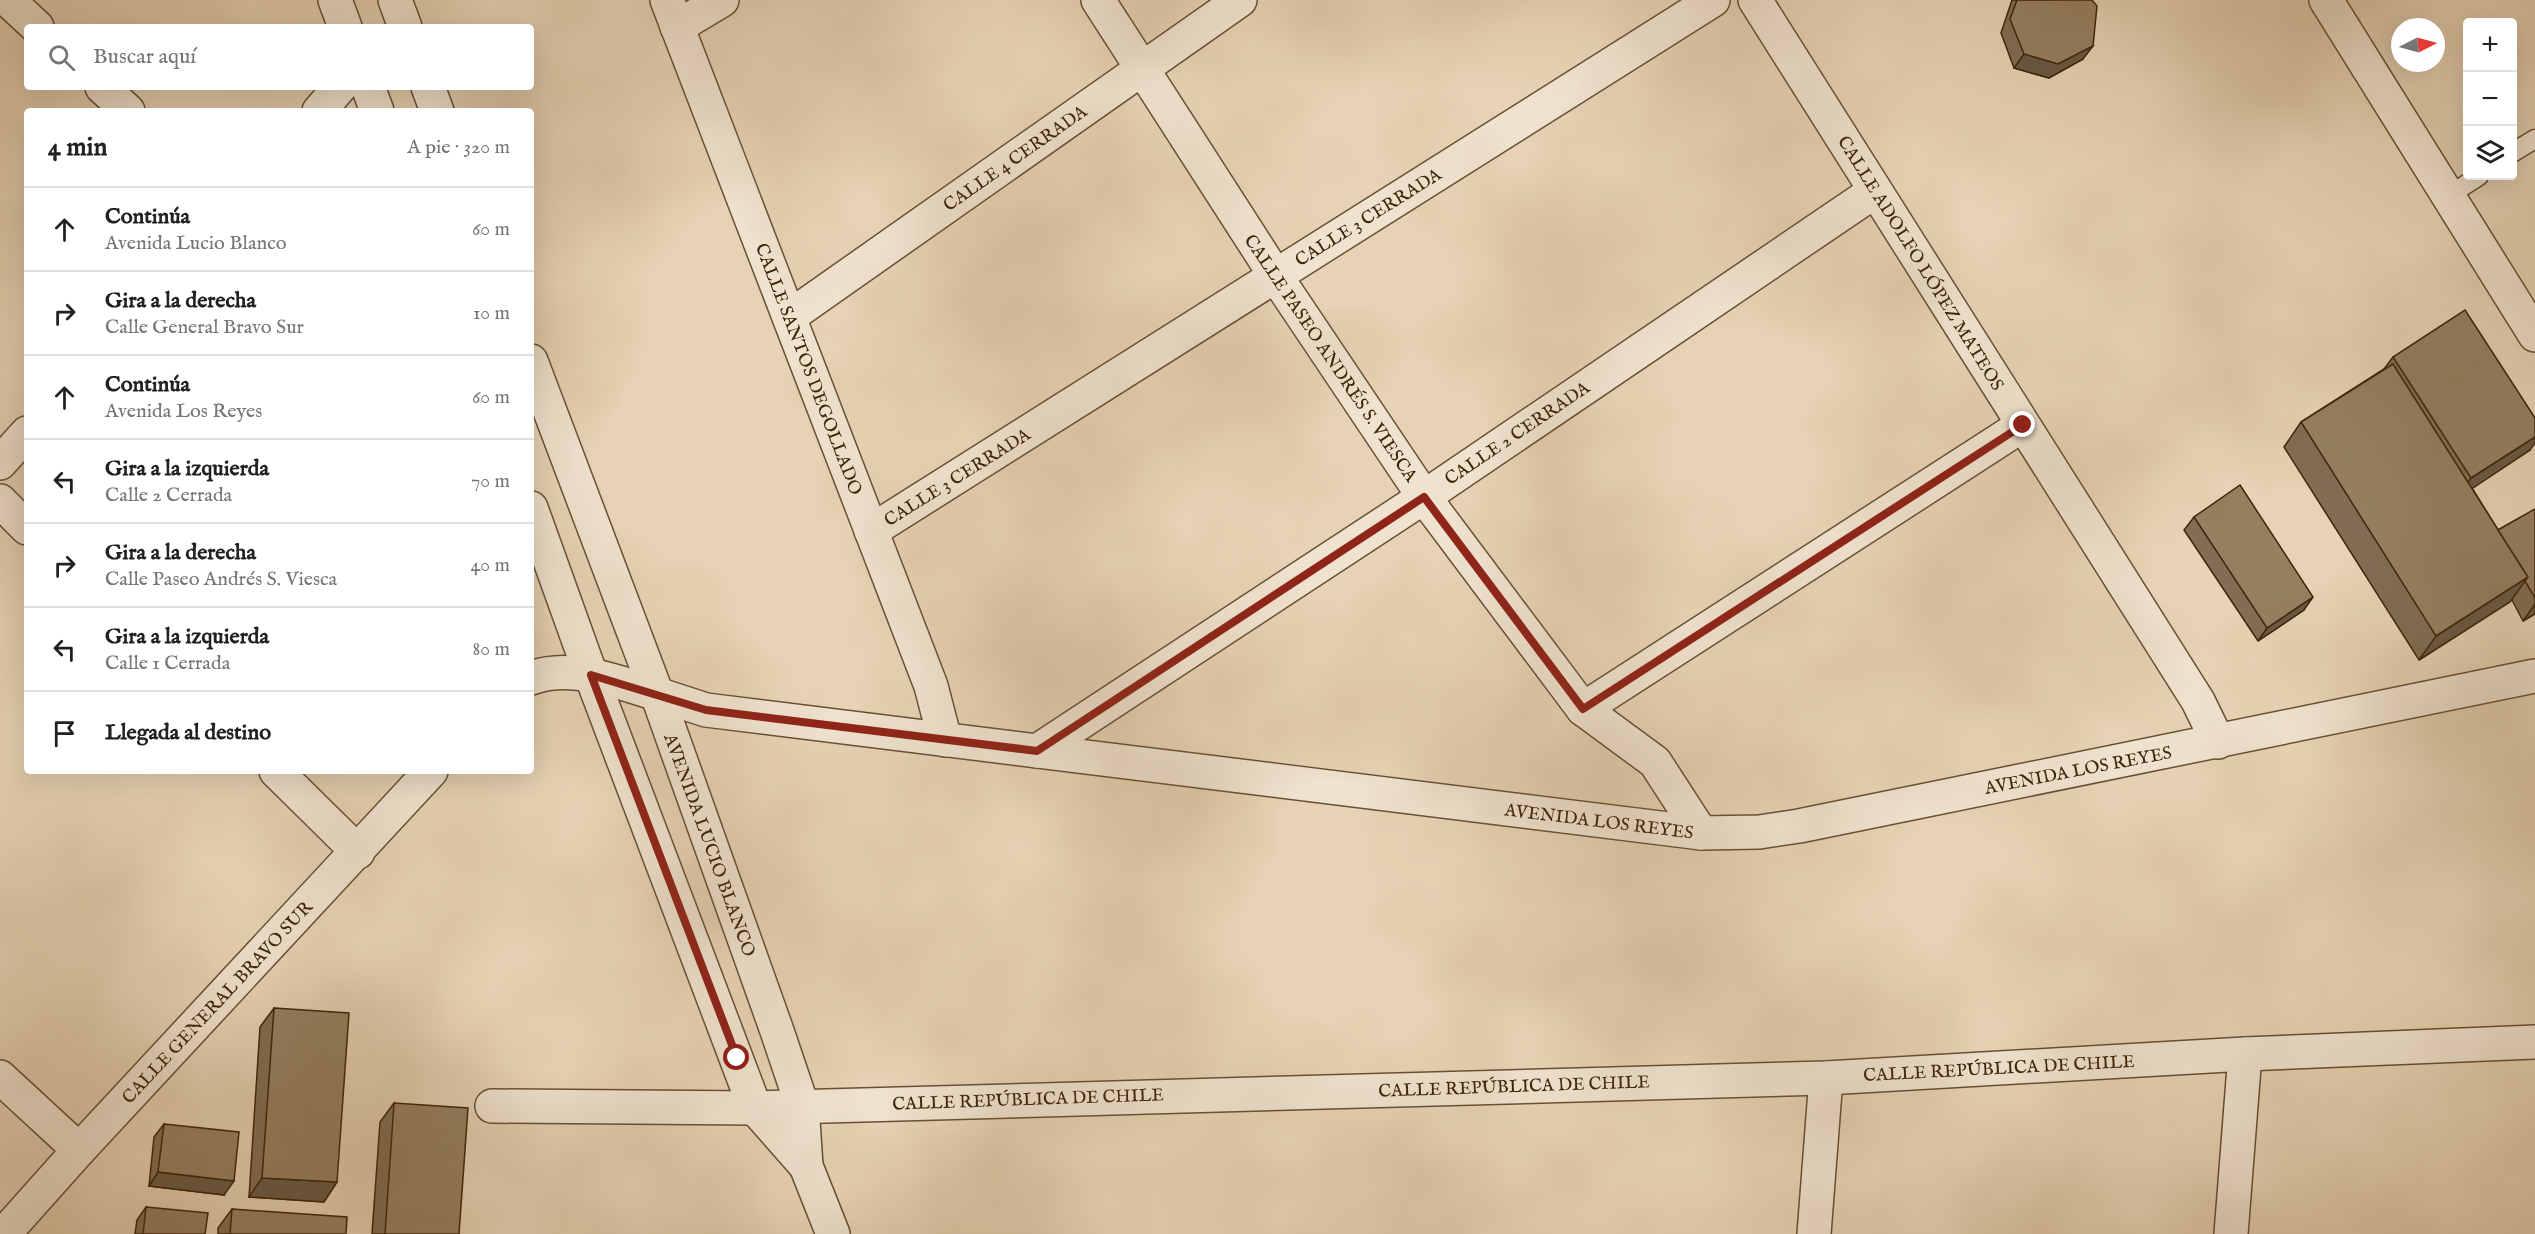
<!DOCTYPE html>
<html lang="es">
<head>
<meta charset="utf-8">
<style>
  body { margin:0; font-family:"IM FELL English",serif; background:#f2f2f2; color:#202124 }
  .controls { position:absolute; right:18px; top:18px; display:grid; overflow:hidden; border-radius:6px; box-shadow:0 6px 24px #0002 }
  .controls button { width:54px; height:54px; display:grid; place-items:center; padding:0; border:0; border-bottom:2px solid #e0e0e0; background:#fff; color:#202124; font:30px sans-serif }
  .compass { position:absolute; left:2391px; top:18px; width:54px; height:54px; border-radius:50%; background:#fff; box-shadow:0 6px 24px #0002; rotate:84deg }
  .stop { position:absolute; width:18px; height:18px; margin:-14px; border:4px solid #8f2418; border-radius:50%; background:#fff }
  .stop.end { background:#8f2418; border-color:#fff; box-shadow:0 2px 6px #0008 }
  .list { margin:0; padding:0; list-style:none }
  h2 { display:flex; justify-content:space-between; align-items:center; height:78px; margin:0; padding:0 24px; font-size:26px }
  h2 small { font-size:20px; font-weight:400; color:#757577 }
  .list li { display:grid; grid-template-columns:39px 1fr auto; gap:18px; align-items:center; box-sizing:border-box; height:84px; padding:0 24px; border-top:2px solid #e0e0e0 }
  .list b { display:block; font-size:22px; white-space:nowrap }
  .list p { margin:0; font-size:20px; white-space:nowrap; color:#757577 }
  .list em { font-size:20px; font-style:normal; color:#757577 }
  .icon { flex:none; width:33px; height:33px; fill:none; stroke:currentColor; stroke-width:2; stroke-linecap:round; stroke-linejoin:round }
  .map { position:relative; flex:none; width:2535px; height:1234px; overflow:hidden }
  .search { position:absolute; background:#fff; box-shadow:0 6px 24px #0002; left:24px; top:24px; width:510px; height:66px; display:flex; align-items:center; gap:15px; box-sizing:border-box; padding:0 21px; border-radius:6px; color:#757577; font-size:22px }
  .panel { position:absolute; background:#fff; box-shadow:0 6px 24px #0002; left:24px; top:108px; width:510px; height:666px; border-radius:6px }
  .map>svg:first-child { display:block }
</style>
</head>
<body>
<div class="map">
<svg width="2535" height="1234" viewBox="0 0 2535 1234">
  <rect width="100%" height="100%" fill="#e6d2b4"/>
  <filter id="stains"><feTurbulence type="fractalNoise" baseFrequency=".00333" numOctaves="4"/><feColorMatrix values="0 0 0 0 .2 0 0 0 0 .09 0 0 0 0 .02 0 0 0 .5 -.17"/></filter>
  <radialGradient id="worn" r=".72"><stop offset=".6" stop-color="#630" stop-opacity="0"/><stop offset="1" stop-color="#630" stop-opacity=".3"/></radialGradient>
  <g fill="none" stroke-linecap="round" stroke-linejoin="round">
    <defs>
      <g id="service">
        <path d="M2512,153L2535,139"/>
        <path d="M2448,196L2479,176"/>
      </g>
      <g id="minor">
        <path d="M8,0L37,27"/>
        <path d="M667,0L931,686L945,740"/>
        <path d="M1098,0L1275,275L1424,497L1583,709L1655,762L1701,833"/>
        <path d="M1755,0L2198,701L2218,742"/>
        <path d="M2326,0L2535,335"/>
        <path d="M677,27L722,0"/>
        <path d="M102,87L128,111"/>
        <path d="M319,111L340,87"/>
        <path d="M789,317L1240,0"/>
        <path d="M0,463L27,433"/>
        <path d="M0,501L27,528"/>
        <path d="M871,531L1713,0"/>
        <path d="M657,694L706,710L1701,833L1759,832L1799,826L2535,676"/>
        <path d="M1583,709L2023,425"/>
        <path d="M1037,751L1424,497L1875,191"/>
        <path d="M276,771L358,852"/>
        <path d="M0,1077L79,1150"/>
        <path d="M492,1106L755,1108L1826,1078L2245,1054L2535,1042"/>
        <path d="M1814,1234L1826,1078"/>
        <path d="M2231,1234L2245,1054"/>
      </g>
      <g id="tertiary">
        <path d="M335,0L345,27"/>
        <path d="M395,0L405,27"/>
        <path d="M368,87L377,111"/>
        <path d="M428,87L437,111"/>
        <path d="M531,361L657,694L777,1031L802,1105L806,1166L833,1234"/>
        <path d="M531,508L591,675L755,1108L806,1166"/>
        <path d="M531,678C572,663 617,682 657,694"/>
        <path d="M4,1234L79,1150L431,771"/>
      </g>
    </defs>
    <use href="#service" stroke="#685033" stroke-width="21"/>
    <use href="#minor" stroke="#685033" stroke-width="36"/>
    <use href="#tertiary" stroke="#685033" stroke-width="36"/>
    <use href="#service" stroke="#efe2ce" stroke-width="18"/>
    <use href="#minor" stroke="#efe2ce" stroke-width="33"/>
    <use href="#tertiary" stroke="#efe2ce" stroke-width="33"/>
  </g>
  <g fill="#806d53" stroke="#3e2508" stroke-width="1.5">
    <path d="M2012,0H2092L2083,59L2049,78L2014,68L2001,33Z"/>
    <path d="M2393,357L2530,450L2472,488L2498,530L2535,509V614L2523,621L2512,600L2419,660L2284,447L2301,422L2384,369Z"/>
    <path d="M2194,517L2304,610L2258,641L2184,530Z"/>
    <path d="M274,1008L337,1182L324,1202L249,1197L260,1027Z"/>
    <path d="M394,1103L459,1234H372L380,1122Z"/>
    <path d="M164,1124L224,1195L149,1186L154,1137Z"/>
    <path d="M146,1207L205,1234H135L137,1220Z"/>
    <path d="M232,1209L346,1234H218V1228Z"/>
  </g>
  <g fill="#685944" stroke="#3e2508" stroke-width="1.5">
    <path d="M2093,46L2083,59L2049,78L2014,68L2024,54Z"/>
    <path d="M2535,437V443L2530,450L2458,498L2471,478Z"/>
    <path d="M2528,577L2510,602L2419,660L2436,636Z"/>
    <path d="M2313,597L2304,610L2258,641L2267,628Z"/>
    <path d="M2535,604V614L2523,621Z"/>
    <path d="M158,1172L234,1181L224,1195L149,1186Z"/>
    <path d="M262,1178L337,1182L324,1202L249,1197Z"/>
  </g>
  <g fill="#957f61" stroke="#3e2508" stroke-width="1.5">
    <path d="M2017,0H2092L2097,6L2093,46L2058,64L2024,54L2010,19Z"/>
    <path d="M2465,310L2535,418V437L2471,478L2393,357Z"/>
    <path d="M2393,364L2528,577L2436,636L2301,422Z"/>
    <path d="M2240,485L2313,597L2267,628L2194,517Z"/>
    <path d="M2535,509V598L2525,581L2528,577L2498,530Z"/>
    <path d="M274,1008L349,1013L337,1182L262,1178Z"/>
    <path d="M394,1103L468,1108L459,1234H385Z"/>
    <path d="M164,1124L239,1132L234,1181L158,1172Z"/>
    <path d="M146,1207L208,1213L205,1234H143Z"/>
    <path d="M232,1209L347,1217L346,1234H230Z"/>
  </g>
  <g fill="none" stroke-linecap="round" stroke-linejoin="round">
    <path stroke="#8f2418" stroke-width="8" d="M737,1058L591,675L706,710L1037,751L1424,497L1583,709L2023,425"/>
  </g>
  <g text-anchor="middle" stroke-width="6" stroke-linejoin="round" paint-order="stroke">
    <g font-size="18" fill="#3e2508" stroke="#efe2ce">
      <text transform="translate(1015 158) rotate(-35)" y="6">CALLE 4 CERRADA</text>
      <text transform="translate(1368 217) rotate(-32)" y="6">CALLE 3 CERRADA</text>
      <text transform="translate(1921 263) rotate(58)" y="6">CALLE ADOLFO LÓPEZ MATEOS</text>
      <text transform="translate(1331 358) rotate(56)" y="6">CALLE PASEO ANDRÉS S. VIESCA</text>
      <text transform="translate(809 369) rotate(69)" y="6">CALLE SANTOS DEGOLLADO</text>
      <text transform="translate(1517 433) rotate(-34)" y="6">CALLE 2 CERRADA</text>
      <text transform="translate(957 477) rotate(-32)" y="6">CALLE 3 CERRADA</text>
      <text transform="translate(2078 770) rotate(-11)" y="6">AVENIDA LOS REYES</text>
      <text transform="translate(1599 821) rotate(7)" y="6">AVENIDA LOS REYES</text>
      <text transform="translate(710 845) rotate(70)" y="6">AVENIDA LUCIO BLANCO</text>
      <text transform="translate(217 1002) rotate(-47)" y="6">CALLE GENERAL BRAVO SUR</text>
      <text transform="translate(1999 1068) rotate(-3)" y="6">CALLE REPÚBLICA DE CHILE</text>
      <text transform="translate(1514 1086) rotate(-2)" y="6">CALLE REPÚBLICA DE CHILE</text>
      <text transform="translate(1028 1099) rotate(-2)" y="6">CALLE REPÚBLICA DE CHILE</text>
    </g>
  </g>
  <rect width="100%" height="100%" filter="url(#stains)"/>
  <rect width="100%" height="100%" fill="url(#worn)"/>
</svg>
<div class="controls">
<button>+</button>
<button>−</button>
<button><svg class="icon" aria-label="layers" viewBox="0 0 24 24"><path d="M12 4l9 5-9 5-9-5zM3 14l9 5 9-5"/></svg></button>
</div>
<svg class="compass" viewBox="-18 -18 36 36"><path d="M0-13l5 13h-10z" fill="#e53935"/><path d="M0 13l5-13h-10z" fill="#757577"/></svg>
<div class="stop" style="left:737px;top:1058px"></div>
<div class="stop end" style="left:2023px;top:425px"></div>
<div class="search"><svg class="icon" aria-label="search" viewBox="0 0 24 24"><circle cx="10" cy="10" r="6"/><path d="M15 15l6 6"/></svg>Buscar aquí</div>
<section class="panel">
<h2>4 min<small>A pie · 320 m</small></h2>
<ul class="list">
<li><svg class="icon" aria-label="ahead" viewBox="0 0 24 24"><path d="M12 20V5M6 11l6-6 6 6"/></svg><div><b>Continúa</b><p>Avenida Lucio Blanco</p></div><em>60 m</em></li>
<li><svg class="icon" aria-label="right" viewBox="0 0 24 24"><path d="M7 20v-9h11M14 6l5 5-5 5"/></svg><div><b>Gira a la derecha</b><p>Calle General Bravo Sur</p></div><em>10 m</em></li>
<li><svg class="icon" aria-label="ahead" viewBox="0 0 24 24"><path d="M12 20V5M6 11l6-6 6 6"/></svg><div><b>Continúa</b><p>Avenida Los Reyes</p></div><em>60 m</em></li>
<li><svg class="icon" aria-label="left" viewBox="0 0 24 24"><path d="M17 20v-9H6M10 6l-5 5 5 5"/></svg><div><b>Gira a la izquierda</b><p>Calle 2 Cerrada</p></div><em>70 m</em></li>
<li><svg class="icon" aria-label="right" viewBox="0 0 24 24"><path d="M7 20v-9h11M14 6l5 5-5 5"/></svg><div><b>Gira a la derecha</b><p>Calle Paseo Andrés S. Viesca</p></div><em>40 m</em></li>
<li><svg class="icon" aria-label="left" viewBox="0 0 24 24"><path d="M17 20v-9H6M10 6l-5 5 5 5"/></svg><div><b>Gira a la izquierda</b><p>Calle 1 Cerrada</p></div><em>80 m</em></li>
<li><svg class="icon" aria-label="arrive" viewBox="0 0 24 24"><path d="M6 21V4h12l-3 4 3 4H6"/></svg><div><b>Llegada al destino</b></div></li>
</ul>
</section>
</div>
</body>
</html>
